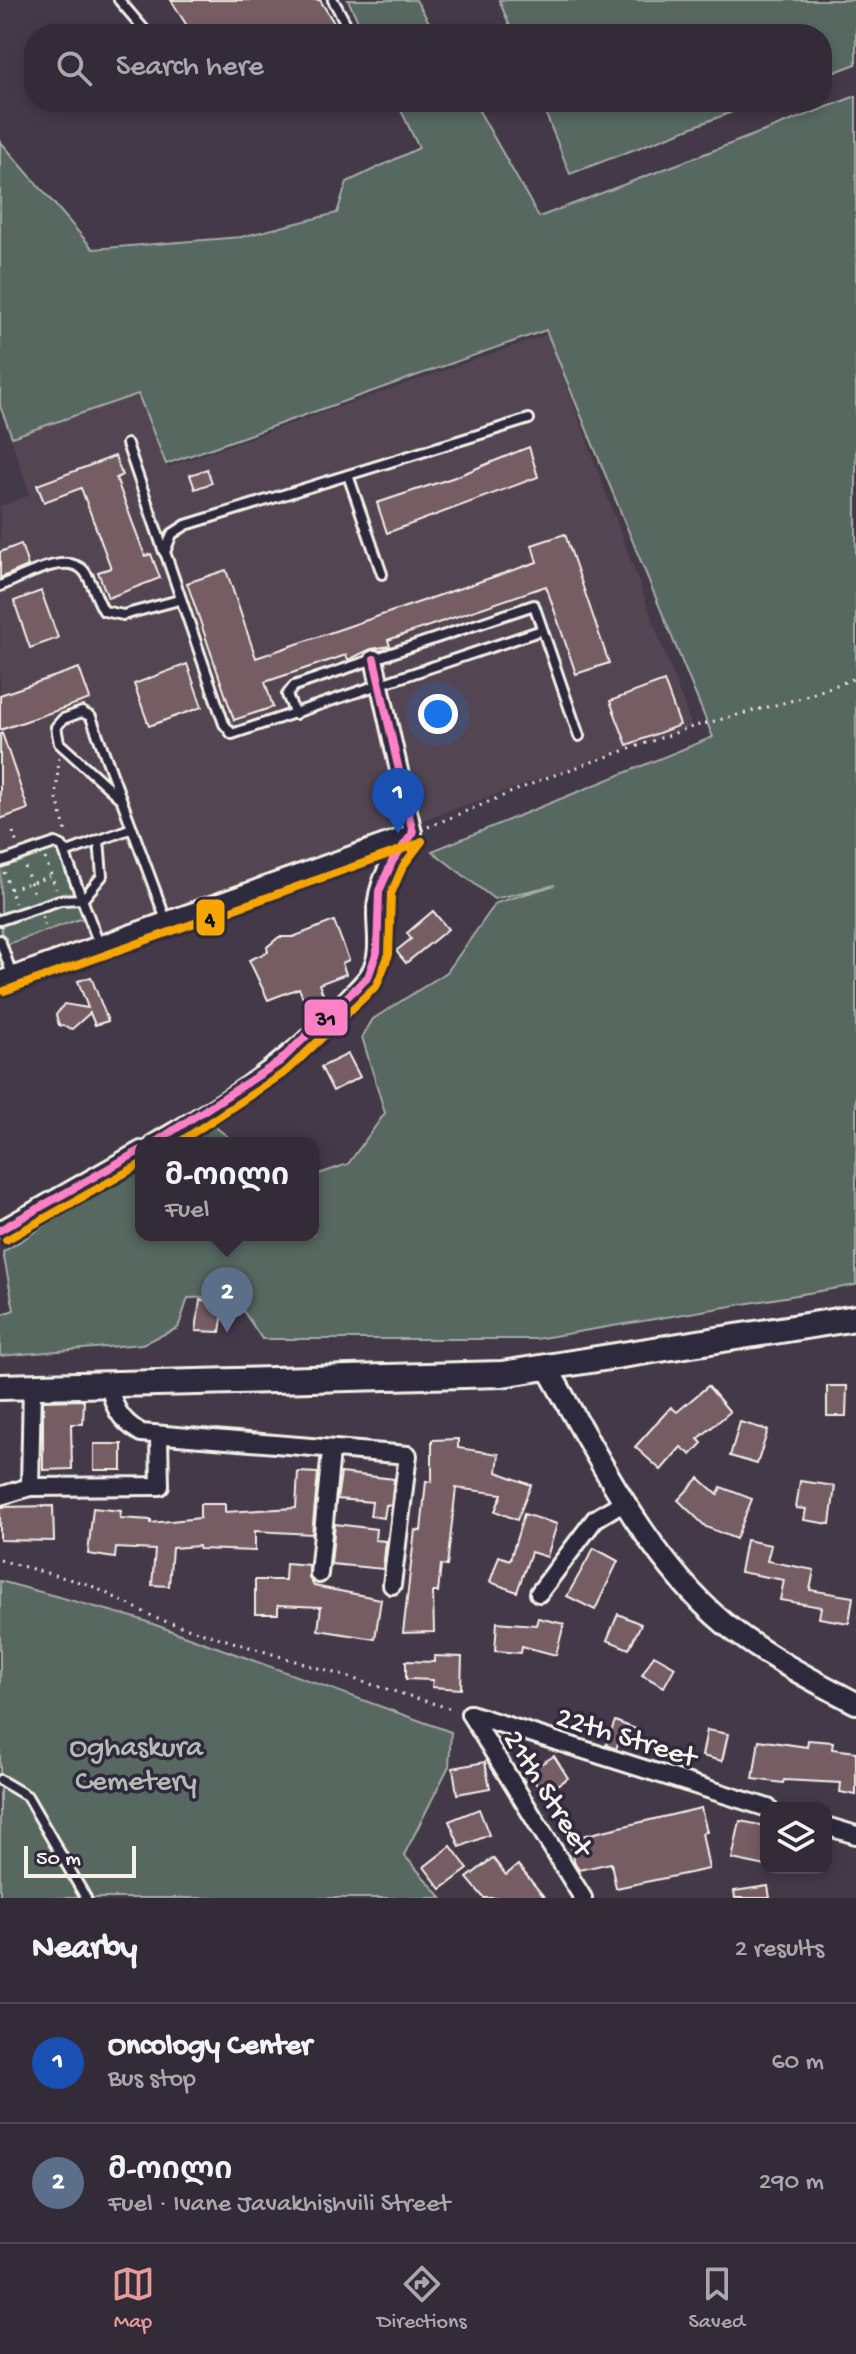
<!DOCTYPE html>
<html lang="en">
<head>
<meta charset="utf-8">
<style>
  body { margin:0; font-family:"Gochi Hand","Noto Sans Georgian",sans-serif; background:#3e3742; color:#f1f3f6 }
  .controls { position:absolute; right:24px; bottom:24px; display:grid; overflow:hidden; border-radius:16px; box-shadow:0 4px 12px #0003 }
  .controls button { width:72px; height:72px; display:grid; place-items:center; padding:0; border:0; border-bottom:2px solid #4e4752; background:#332b37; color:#f1f3f6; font:40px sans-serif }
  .scale { position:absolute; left:24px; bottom:20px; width:112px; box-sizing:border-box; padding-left:8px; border:4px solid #f4f1e8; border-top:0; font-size:22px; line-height:28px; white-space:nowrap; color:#f4f1e8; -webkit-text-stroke:6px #2f2a3d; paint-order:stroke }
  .you { position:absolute; left:438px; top:714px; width:28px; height:28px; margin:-20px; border:6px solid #fff; border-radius:50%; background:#1a73e8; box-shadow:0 0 0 12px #1a73e833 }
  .badge { display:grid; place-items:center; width:52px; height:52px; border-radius:50%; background:#e69b98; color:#fff; font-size:26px; font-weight:700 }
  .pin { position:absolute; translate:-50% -66px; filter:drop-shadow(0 2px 4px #0008) }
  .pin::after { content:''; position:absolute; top:42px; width:28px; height:24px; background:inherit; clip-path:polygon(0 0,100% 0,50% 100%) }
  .popup { position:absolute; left:135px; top:1137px; width:184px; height:104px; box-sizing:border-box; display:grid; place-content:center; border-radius:16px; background:#332b37; filter:drop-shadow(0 2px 6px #0005); font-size:26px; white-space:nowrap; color:#a9a7ad }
  .popup b { font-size:30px; color:#f1f3f6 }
  .popup::after { content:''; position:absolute; left:50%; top:100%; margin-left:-16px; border:16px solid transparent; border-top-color:#332b37 }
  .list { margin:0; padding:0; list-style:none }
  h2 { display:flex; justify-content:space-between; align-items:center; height:104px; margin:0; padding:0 32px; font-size:34px }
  h2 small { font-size:26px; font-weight:400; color:#a9a7ad }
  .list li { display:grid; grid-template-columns:52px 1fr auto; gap:24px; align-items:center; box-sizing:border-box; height:120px; padding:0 32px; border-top:2px solid #4e4752 }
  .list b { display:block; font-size:30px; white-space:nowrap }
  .list p { margin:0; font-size:26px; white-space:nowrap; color:#a9a7ad }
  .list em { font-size:26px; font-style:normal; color:#a9a7ad }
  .icon { flex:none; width:44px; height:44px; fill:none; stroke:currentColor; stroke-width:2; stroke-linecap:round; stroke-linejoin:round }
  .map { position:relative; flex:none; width:856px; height:1898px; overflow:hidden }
  .search { position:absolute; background:#332b37; box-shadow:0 4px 12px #0003; left:24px; right:24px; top:24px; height:88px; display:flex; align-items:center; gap:20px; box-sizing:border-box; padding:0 28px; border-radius:32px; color:#a9a7ad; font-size:30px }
  .sheet { height:344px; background:#332b37 }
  nav { display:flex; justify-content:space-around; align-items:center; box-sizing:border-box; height:112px; border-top:2px solid #4e4752; background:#332b37; font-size:22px; color:#a9a7ad }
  nav a { display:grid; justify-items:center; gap:4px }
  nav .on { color:#e69b98 }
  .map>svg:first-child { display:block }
</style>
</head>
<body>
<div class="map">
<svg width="856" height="1898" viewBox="0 0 856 1898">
  <rect width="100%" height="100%" fill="#443949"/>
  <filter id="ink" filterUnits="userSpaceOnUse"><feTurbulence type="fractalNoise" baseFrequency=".0125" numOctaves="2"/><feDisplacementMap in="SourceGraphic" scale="16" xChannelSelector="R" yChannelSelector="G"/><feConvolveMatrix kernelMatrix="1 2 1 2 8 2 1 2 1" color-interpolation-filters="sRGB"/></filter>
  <g filter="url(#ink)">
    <path fill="#524451" d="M548,334L692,727L286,867L0,971V506L30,495L10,436L139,390L167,467Z"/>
    <g fill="#566760" stroke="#a5aca4" stroke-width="2">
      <path d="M348,0H416L436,34H364Z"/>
      <path d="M499,0H856V64L822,77V34H513Z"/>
      <path d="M856,96V1285L536,1339H262L234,1297L188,1298L178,1328L142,1344L0,1356V1315L14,1310L3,1252L141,1165V1235H313V1176L348,1164L385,1113L362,1037L373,1019L447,972L496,903L555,885L494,899L432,851L713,737L546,330L166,464L138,394L12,437L0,406V141L93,249L241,237L337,213L347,182L419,148L397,102H474L539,217Z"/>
      <path d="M541,102H758L570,174Z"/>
      <path d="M55,843L62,846L89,916L2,946L0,862Z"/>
      <path d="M209,1122L236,1143H175Z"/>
      <path d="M0,1581L136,1618L451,1732L449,1766L404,1855L442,1898H0Z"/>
    </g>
    <g fill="#745d64" stroke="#f4f1e8" stroke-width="2">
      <path d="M171,0H320L334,23L315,34H192Z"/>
      <path d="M529,447L538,477L387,533L377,503L455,477Z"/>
      <path d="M115,456L122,475L116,478L145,556L151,554L160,578L108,598L98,572L111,568L81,488L44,502L37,485Z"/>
      <path d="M207,469L212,483L195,489L190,475Z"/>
      <path d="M565,534L609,663L576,674L546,586L388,640L390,646L371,649L348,660L346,655L265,682L273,707L234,720L187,583L226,570L256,658L537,562L532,545Z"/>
      <path d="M21,544L28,566L0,578V552Z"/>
      <path d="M41,591L58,638L30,648L14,601Z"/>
      <path d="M187,664L202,707L149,726L134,684Z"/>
      <path d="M79,668L90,699L0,730V695Z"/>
      <path d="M664,681L680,725L627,745L610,701Z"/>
      <path d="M2,733L28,809L0,819V734Z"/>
      <path d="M433,911L448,929L406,963L396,951L411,939L407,933Z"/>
      <path d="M334,921L349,960L342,963L346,974L319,984L327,1004L309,1014L299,988L268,1000L249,960L268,952L267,947L279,937H293Z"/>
      <path d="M91,977L108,1021L95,1025L90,1013L72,1029L59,1025L56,1015L64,1004L88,1008L78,981Z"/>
      <path d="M348,1054L360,1077L333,1091L321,1067Z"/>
      <path d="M200,1300L225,1301L220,1332L196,1331Z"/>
      <path d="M708,1386L730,1412L698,1439L702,1443L691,1455L681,1447L661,1470L635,1447L671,1407L677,1412Z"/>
      <path d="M827,1386H847L846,1416H827Z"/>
      <path d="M84,1400L83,1424H71L72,1469L43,1470V1401Z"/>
      <path d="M740,1422L768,1430L757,1464L730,1456Z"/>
      <path d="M458,1439V1448L499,1454L497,1472L531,1485L517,1520L495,1511L502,1494L456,1488L447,1566L441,1565L438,1592H433L434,1632L403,1633L415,1530L421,1531L426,1481L432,1482V1440Z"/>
      <rect x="94" y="1444" width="28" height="26"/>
      <path d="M298,1472L318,1473L312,1534L255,1531V1551L199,1549V1546L172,1548L169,1586L152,1585L155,1550L116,1548L115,1558L88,1554L93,1508L121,1511L120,1518L151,1520V1523L200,1518V1504H225V1512L296,1508Z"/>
      <path d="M341,1473L394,1479L391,1506L386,1505L384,1518L370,1516L372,1502L337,1499Z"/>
      <path d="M699,1478L718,1495L721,1487L752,1499L736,1539L706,1527L678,1500Z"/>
      <path d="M800,1481L835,1486L830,1524L804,1520L806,1509L796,1508Z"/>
      <path d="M53,1506L54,1541L0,1540V1507Z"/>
      <path d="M524,1514L557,1524L547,1557L531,1552L517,1592L490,1582L499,1556L510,1560Z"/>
      <path d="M335,1524L376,1529L375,1540L386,1541L383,1569L331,1564Z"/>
      <path d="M746,1540L771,1545L767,1561L814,1570L810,1590L853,1597L849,1623L819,1618L821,1607L780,1600L784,1580L740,1572Z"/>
      <path d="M594,1548L618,1561L595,1610L567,1596Z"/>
      <path d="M286,1563L309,1565V1578L314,1586L381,1599L375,1639L318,1630L321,1607L278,1605V1614H255V1580H285Z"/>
      <path d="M618,1614L641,1624L629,1649L607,1640Z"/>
      <path d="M538,1618L564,1624L556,1655L522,1646L521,1653L495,1651L497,1622L536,1625Z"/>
      <path d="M654,1655L675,1667L664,1687L642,1675Z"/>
      <path d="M434,1656L462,1657L461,1689L432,1687L433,1680L406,1679V1661L434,1662Z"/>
      <path d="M615,1721L636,1729L631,1742L620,1738L616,1749L606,1745Z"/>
      <path d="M707,1730L728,1734L722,1761L702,1756Z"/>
      <path d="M759,1740L807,1747L808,1740L833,1742L832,1749L856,1752V1795L840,1792L841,1783L784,1780L783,1783L753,1779Z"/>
      <path d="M554,1756L568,1778L542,1794L534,1780L524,1781L521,1776Z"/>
      <path d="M485,1762L490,1788L457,1794L453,1768Z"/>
      <path d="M701,1808L707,1832L702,1833L709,1869L616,1888L611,1863L579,1870L575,1864L569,1839Z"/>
      <path d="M479,1809L489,1835L460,1847L449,1821Z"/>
      <path d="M740,1821L766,1826V1866L732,1859Z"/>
      <path d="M451,1846L468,1869L441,1889L424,1867Z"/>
      <path d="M493,1858L506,1875L518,1865L545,1898H484L467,1878Z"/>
      <path d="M768,1886L770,1898H735L734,1891Z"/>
    </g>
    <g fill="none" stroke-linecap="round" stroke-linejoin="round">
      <defs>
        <g id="service">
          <path d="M119,0L148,34"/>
          <path d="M333,0L345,22L340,34"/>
          <path d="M529,419L186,525L172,534L165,552L224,724L232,734L542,630"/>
          <path d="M127,444L164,552"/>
          <path d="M348,475L382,574"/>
          <path d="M0,586C21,578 66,551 84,571C93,582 96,599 104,611L123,615L179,600"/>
          <path d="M295,714L287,695L294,686L534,605L579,736"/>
          <path d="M121,799L59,743L56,727L63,719L82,712L91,717L166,920"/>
          <path d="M65,853L132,828"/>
          <path d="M0,862L55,843L62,846L99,944"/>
          <path d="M0,920L60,900L83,899L102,876L99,840"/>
          <path d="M0,940L12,975"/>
          <path d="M0,1780L27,1796L86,1898"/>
        </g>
        <g id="minor">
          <path d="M374,659L413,833"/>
          <path d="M0,980L413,833"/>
          <path d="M154,1143C223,1104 292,1060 345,1001C353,992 364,983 370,973C381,954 376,934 376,913C376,884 391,857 410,837"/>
          <path d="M0,1230L141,1150"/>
          <path d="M108,1382C114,1407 118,1419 141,1433L408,1455L392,1585"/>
          <path d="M32,1384L30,1487L160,1486L159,1437"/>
          <path d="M0,1496L30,1487"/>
          <path d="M319,1574L331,1451"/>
          <path d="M539,1593L595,1519L623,1502"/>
          <path d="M470,1714L768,1808"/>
          <path d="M470,1714L583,1898"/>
          <path d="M826,1826L856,1835"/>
        </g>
        <path id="tertiary" d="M548,1369C597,1455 648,1560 725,1624C764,1655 812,1680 856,1703"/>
        <path id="primary" d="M0,1387L502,1374L856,1318"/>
      </defs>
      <use href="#service" stroke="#f4f1e8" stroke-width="14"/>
      <use href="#minor" stroke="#f4f1e8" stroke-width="22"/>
      <use href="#tertiary" stroke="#f4f1e8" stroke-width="26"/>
      <use href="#primary" stroke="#f4f1e8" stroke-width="30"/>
      <g stroke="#f4f1e8" stroke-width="3" stroke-dasharray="2 6" stroke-linecap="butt">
        <path d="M59,758L56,795L67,836"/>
        <path d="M428,827L546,778L692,727L798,699L856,678"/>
        <path d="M13,832L17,844"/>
        <path d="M45,858L56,889"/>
        <path d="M25,867L35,897"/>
        <path d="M4,872L15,903"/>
        <path d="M10,889L52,876"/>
        <path d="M42,916L47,931"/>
        <path d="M0,1560L90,1585L158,1619L455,1710"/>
      </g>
      <use href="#service" stroke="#2f2a3d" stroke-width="8"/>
      <use href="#minor" stroke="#2f2a3d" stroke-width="16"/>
      <use href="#tertiary" stroke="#2f2a3d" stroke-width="20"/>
      <use href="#primary" stroke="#2f2a3d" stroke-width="24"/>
      <defs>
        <g id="bus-1">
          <path d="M374,659L413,833"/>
          <path d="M154,1143L279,1062L368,977L377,952L379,891L393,860L413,833"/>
          <path d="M0,1230L141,1150"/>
        </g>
        <g id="bus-2">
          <path d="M4,991L417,844"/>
          <path d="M178,1143L287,1071L377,985L389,954L391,894L403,866L422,841"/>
          <path d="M6,1240L141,1164"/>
        </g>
      </defs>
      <use href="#bus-1" stroke="#2f2a3d" stroke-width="14"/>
      <use href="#bus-2" stroke="#2f2a3d" stroke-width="14"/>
      <use href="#bus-1" stroke="#ff80c5" stroke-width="8"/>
      <use href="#bus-2" stroke="#f7a600" stroke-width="8"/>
    </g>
  </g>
  <g text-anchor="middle" stroke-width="7" stroke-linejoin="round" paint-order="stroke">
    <g font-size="30" fill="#f4f1e8" stroke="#2f2a3d">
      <text transform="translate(627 1735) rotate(17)" y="10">22th Street</text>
      <text transform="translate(550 1792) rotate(58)" y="10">21th Street</text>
    </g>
    <g font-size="30" fill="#b5bab2" stroke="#2f2a3d">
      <text x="136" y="1755">Oghaskura<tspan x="136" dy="34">Cemetery</tspan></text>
    </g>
  </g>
  <g stroke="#2f2a3d" stroke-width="3">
    <rect x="195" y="898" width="31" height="39" rx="8" fill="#f7a600"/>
    <rect x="303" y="998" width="46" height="39" rx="8" fill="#ff80c5"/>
  </g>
  <g font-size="22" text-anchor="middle" font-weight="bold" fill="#111">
    <text x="210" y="925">4</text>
    <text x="326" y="1025">31</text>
  </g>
</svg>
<div class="controls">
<button><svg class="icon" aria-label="layers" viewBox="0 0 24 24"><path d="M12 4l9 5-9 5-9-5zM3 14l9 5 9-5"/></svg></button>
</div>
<div class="scale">50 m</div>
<div class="you"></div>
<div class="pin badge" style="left:398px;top:834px;background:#1a4fb4">1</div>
<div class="pin badge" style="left:227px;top:1333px;background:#5c6f8a">2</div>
<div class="popup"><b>მ-ოილი</b>Fuel</div>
<div class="search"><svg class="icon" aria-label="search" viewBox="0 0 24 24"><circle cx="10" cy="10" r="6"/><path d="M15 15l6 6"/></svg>Search here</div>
</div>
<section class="sheet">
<h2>Nearby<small>2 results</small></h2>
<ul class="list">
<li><span class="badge" style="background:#1a4fb4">1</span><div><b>Oncology Center</b><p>Bus stop</p></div><em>60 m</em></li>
<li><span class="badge" style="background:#5c6f8a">2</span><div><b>მ-ოილი</b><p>Fuel · Ivane Javakhishvili Street</p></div><em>290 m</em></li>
</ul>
</section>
<nav>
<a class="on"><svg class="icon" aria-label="map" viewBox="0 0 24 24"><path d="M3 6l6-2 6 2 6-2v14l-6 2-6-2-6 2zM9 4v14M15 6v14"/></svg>Map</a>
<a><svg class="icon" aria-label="directions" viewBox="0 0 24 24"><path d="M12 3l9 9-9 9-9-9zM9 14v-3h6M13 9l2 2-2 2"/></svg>Directions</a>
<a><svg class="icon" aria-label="saved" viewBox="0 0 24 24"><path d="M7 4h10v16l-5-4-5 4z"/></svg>Saved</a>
</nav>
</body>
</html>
